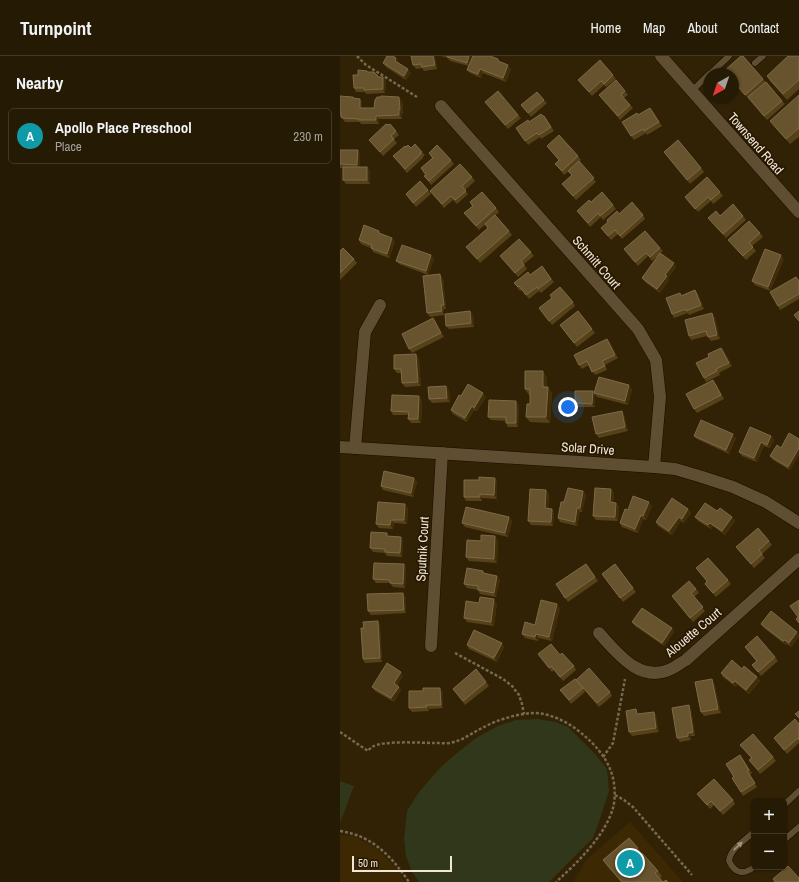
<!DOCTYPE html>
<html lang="en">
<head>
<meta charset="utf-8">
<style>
  body { margin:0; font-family:"Archivo Narrow",sans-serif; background:#2d230e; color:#f1f3f6 }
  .controls { position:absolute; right:12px; bottom:12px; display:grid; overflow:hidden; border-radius:6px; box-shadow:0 1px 3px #0004 }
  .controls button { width:36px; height:36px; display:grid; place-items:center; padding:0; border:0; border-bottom:1px solid #423826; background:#251a04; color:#f1f3f6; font:20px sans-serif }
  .compass { position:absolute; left:363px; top:12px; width:36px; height:36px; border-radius:50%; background:#251a04; box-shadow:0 1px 3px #0004; rotate:220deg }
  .scale { position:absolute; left:12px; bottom:10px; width:100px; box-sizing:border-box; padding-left:4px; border:2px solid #f1e7d7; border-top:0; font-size:11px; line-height:14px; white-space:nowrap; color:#f1e7d7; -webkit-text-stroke:3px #271800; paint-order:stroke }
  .you { position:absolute; left:228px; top:351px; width:14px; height:14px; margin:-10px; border:3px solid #fff; border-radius:50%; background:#1a73e8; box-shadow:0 0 0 6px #1a73e833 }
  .badge { display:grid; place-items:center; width:26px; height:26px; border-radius:50%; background:#1fd5b0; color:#fff; font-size:13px; font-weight:700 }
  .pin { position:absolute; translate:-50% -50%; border:2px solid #fff; box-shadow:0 1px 4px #0006 }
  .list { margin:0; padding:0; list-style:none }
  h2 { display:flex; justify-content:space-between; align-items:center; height:52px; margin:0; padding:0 16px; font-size:17px }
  h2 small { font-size:13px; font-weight:400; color:#a3a19a }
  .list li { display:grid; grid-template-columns:26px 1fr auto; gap:12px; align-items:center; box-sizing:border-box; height:56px; margin:0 8px 8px; padding:0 8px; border:1px solid #423826; border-radius:6px }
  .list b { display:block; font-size:15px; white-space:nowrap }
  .list p { margin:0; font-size:13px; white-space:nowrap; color:#a3a19a }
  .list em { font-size:13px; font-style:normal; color:#a3a19a }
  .map { position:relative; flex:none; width:459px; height:826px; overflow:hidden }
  header { display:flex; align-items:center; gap:24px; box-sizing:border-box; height:56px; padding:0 20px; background:#251a04; border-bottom:1px solid #423826 }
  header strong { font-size:19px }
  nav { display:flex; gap:22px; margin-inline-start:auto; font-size:14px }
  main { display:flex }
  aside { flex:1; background:#251a04 }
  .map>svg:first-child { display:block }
</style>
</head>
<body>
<header>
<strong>Turnpoint</strong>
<nav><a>Home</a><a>Map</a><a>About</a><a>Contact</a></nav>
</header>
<main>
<aside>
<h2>Nearby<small></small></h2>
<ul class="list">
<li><span class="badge" style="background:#0f9aa8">A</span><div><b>Apollo Place Preschool</b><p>Place</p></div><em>230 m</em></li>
</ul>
</aside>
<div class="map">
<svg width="459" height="826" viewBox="0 0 459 826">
  <rect width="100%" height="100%" fill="#312205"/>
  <g fill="#3c2903">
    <path d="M290,766L343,826H234L246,804Z"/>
    <path d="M0,779L13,780L35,791L57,813L65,826H0Z"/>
  </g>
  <g fill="#30371a">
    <path d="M198,663L216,666L228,671L256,699L267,713L269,735L260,763L253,782L209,826H79L72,816L66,800L64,783L67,755L79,736L100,712L112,701L136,682L158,670L176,664Z"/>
    <path d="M0,725L14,730L0,767Z"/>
  </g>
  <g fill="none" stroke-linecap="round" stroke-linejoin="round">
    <defs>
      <g id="lane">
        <path d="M415,7L423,0"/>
        <path d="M370,18L389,0"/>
        <path d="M352,35L369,18"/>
        <path d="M444,749L459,735"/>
        <path d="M414,776C405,784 390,793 389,805C395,818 404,819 414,811"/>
        <path d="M444,784L459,771"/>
      </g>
      <g id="street">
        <path d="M101,50L298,273L316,304L320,341L314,411"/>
        <path d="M15,392L25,276L40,249"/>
        <path d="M259,577C278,598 301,629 333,612C337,610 342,606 346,604L459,503"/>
        <path d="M91,590L102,397"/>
      </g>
      <g id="secondary">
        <path d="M321,0L459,156"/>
        <path d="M0,391L240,406L314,411L335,413L359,420L393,431L426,446L459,467"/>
      </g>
    </defs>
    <use href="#lane" stroke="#160b00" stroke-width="7"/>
    <use href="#street" stroke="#160b00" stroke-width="13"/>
    <use href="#secondary" stroke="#160b00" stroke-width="13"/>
    <g stroke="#766950" stroke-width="2.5" stroke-dasharray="3 2" stroke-linecap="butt">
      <path d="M17,0L26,9L77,41"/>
      <path d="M115,597L163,623L172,630L179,639L182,648L184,658"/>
      <path d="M0,676L28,695C28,694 31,692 32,691C43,684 81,687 95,687C101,687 108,688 114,686C125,683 135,675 146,670C160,663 177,658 193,657C213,657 233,669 247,682C256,690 266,702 270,713C275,724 276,741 273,752C265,780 237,807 216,826"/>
      <path d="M263,701L273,687L285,623"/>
      <path d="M275,739L284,744L293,751L352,819"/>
      <path d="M0,775C33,780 51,800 69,826"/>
    </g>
    <use href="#lane" stroke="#5f4e32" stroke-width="6"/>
    <use href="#street" stroke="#5f4e32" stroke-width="12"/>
    <use href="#secondary" stroke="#5f4e32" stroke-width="12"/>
  </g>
  <g fill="#574118">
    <path d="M71,0H95L97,13L84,15L82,12L76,13L73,9Z"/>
    <path d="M101,0H152L171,13L166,26L143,17L141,22L130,17L127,14L129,10L110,5L108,2Z"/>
    <path d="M459,0V33L447,44L430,25L427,20Z"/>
    <path d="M59,6V7L71,17L66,24L46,11L43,7Z"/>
    <path d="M27,15L28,16L38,20L39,21H43L46,25L45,37L26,38L25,36H16L14,32L18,19Z"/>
    <path d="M384,15L423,23L445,48L427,64L393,25V18H387Z"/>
    <path d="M273,19L276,23L266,31L264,29L252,40L238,24Z"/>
    <path d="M285,35L288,39L284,42L293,52L280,64L259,39Z"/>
    <path d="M459,39V81L450,88L434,70L430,65Z"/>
    <path d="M0,40L13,41L14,42L20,43L22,46V52H34L62,45L63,57H62V63H39V68H21L20,66H5L0,59Z"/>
    <path d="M204,44L207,47L191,61L181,49Z"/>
    <path d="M145,46L178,59L181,62L168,73Z"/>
    <path d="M310,52L322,70L307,79L306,77L294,84L291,80L298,59Z"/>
    <path d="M204,60L214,75L201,83L200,81L188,89L176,72Z"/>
    <path d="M48,69L56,75L59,79L54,83L57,87L43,100L29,84Z"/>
    <path d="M207,90L238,100L241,104L239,106L256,126L236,144L222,128L232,119L229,115L224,119L218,111L215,108L219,104Z"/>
    <path d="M66,91L82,96L85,99L83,101V102L67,117L53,100Z"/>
    <path d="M0,94L20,98V111H27L30,115V128H6L3,124V112H0Z"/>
    <path d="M324,96L361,112L364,116L350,128Z"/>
    <path d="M89,97L111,104L114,108L91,129L84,120L86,119L81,112L92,102Z"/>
    <path d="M132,121L135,125L125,134L128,138L117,148L113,144L104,152L90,135Z"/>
    <path d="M88,134L91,138L76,151L66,138Z"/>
    <path d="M380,136L383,140L373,148L371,145L358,156L345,141Z"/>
    <path d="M130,146L156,152L159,156L139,174L124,157L132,150Z"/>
    <path d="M251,146L273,149L276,153L263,164L261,161L250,171L237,155Z"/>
    <path d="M279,158L303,159L305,163L282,183L278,178L271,184L261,172L268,166L267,164Z"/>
    <path d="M403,160L406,164L386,182L368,162Z"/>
    <path d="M145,168L169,175L172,179L140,207L126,191L148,172Z"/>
    <path d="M420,177L423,181L412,190L416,195L406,204L388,184Z"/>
    <path d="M42,179L52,182L55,186L49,202L33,196L31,192L21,188L19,184Z"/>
    <path d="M320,192L323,195L320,197L336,211L328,222L329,224L320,237L305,226L302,222L320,198L312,205L308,200L298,210L284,193Z"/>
    <path d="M0,195L14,203L17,207L0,224Z"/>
    <path d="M191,196L194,200L184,208L187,213L178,221L160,200Z"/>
    <path d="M91,199L94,203L88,219L59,208L56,205Z"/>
    <path d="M444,203L430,235L415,229L412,225Z"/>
    <path d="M202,210L214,226L201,237L199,235L189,243L182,234L180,235L174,227L190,219Z"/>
    <path d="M103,222L106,253H104V259L90,261L87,257Z"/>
    <path d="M459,224V243L440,254L438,250Z"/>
    <path d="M355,234L358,238L364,253L349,259L348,257L334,262L332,258L342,239Z"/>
    <path d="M233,246L235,250L212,269L202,256Z"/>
    <path d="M130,255L133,259L134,271L109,273L106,270Z"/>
    <path d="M238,255L255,277L237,291L220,269Z"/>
    <path d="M375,261L380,283L371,285L368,281L367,280L351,284L349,280Z"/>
    <path d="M93,262L104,281L72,297L69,293Z"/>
    <path d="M267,283L270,287L278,302L265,309L267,314L255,319L249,309L242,313L239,309Z"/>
    <path d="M381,292L384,295L392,310L379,317L380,319L366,326L364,322L369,301Z"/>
    <path d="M79,302L81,330L65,331L62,327L61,317H57L54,313Z"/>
    <path d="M207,321V331L212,337L210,367L190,366L186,361L190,348V339H189L185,333Z"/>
    <path d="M376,328L384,343L357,357L354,353Z"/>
    <path d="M292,333L288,349L257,341L254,337Z"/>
    <path d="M109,334L110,346L92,347L89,343Z"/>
    <path d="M253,335L255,339V351H237L235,347Z"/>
    <path d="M121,340L146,341L137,355L134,354L127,366L113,358L111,354Z"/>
    <path d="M82,344L81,367H71L68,363L69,359H53L51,355Z"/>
    <path d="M179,349L178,371H168L166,367V365L151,364L148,361Z"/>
    <path d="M282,355L284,359L288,375L259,382L256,378Z"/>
    <path d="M354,380L396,382L389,398L357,383Z"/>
    <path d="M431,380L434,384L430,392L424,390L417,406L402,400L399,396Z"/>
    <path d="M437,389L450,414L433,404L430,400Z"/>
    <path d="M74,422L77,426L73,441L43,434L41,430Z"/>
    <path d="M157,425V443L142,442V445H126L124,441Z"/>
    <path d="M271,433L274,437L273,447H276L279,451L278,465L256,464L253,460Z"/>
    <path d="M206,434L209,438L208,452L212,453L214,456L213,470L191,469L188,465Z"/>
    <path d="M243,435L246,439L242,456H240L237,470L220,466L218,462L224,446Z"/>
    <path d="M312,450L306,464L303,463L298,477L282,471L280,467L288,454Z"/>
    <path d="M68,452L67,468L54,467L53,473L39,472L36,468Z"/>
    <path d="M348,453L351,457L344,467L341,465L332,479L318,470L316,466Z"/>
    <path d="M377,455L392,461L395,465L385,479L373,470L371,473L358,465L355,461Z"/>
    <path d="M169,461L172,465L168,481L125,471L122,467Z"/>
    <path d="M49,480L61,481L63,485L62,501L47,500L45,497L33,496L30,492Z"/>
    <path d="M158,484L157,507L129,505L126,501L141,485Z"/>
    <path d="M429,485L432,489L422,498L425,502L414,512L396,491Z"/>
    <path d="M64,508L66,512L65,532L53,531L50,527H36L33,523Z"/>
    <path d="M246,508L258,525L228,546L216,528Z"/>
    <path d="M275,508L296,536L283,546L262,518Z"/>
    <path d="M356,512L388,524L391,528L376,541L367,531L365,528L367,525Z"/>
    <path d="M143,515L145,518L160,524L156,541L140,538L138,534L127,532L124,528Z"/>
    <path d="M356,533L359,537L354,541L365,555L353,566L332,540Z"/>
    <path d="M66,541V557L31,559L28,555Z"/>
    <path d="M139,547H157L154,570L127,566L124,562Z"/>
    <path d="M220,552L212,585L199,582L198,585L185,582L182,578Z"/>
    <path d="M292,566L332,572L334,576L324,590L295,570Z"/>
    <path d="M421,568L459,579V581L451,591L447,588L446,589L424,572Z"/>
    <path d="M40,569L42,606L25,607L23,603Z"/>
    <path d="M127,589L164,591L157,606L129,593Z"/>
    <path d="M405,591L435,601L438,605L421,620L412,609L416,605Z"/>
    <path d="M198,598L220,599L234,610L236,614L223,625L214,614L212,616Z"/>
    <path d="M402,613L417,621L420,625L409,638L397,628L396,631L383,621L381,617Z"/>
    <path d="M63,620L57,630L61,634L54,646L35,635L32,631Z"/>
    <path d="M236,624L270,636L272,640L259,651Z"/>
    <path d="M146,626L149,630L125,649L113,633Z"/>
    <path d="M374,627L381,657L364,660L361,656Z"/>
    <path d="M243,632L245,636L231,648L220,634Z"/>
    <path d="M103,636V652L89,653V655L72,656L69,652Z"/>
    <path d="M351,653L355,680H351V684L340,686L337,682Z"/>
    <path d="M314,656L316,660L319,676L292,680L289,676L298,657L299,658Z"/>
    <path d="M459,668V687L447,698L434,682Z"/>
    <path d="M400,689L433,701L436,705L420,718L409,704L411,702Z"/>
    <path d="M400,699L412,717L410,719L417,731L403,740L392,722L394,721Z"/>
    <path d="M357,738L393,744L395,748L383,759L374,749L370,753Z"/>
    <path d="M298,792L302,797L318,815L322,820L320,822L323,826H281L267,810L263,804Z"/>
  </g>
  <g fill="#412d08">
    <path d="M93,0H95L97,13L95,9Z"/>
    <path d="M129,0H133L130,11L127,7Z"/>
    <path d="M56,2L59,6L58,9L55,5Z"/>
    <path d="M168,9L171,13L166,26L163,22Z"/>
    <path d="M68,13L71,17L66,24L64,20Z"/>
    <path d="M140,13L143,17L141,22L138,18Z"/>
    <path d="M43,21L46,25L45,37L43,33Z"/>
    <path d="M59,41L62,45L63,57L60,53Z"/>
    <path d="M20,43L22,46V56L20,52Z"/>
    <path d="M59,53L62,57V63L59,59Z"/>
    <path d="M36,60L39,63V68L36,64Z"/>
    <path d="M18,94L20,98V113L17,109Z"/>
    <path d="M27,111L30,115V128L27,124Z"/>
    <path d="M52,182L55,186L49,202L47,198Z"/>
    <path d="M91,199L94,203L88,219L86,215Z"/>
    <path d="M441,199L444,203L430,235L428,231Z"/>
    <path d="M334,207L336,211L328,222L329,224L320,237L317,233L325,219Z"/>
    <path d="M100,218L103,222L106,253L104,249Z"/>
    <path d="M355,234L358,238L364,253L361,249Z"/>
    <path d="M101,249L104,253V259L102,255Z"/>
    <path d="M130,255L133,259L134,271L131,267Z"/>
    <path d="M372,257L375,261L380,283L377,279Z"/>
    <path d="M93,262L96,266L104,281L101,277Z"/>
    <path d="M267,283L270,287L278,302L275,299Z"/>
    <path d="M381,292L384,295L392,310L389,307Z"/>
    <path d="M76,298L79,302L81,330L78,326Z"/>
    <path d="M203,315L207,321V337L203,331Z"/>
    <path d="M289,329L292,333L288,349L285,345Z"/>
    <path d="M106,330L109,334L110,346L107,342Z"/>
    <path d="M208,331L212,337L210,367L206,361Z"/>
    <path d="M253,335L255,339V351L252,348Z"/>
    <path d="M143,337L146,341L137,355L134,352Z"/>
    <path d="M79,340L82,344L81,367L78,363Z"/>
    <path d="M176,345L179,349L178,371L176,367Z"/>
    <path d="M132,350L134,354L127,366L125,362Z"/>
    <path d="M282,355L284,359L288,375L285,371Z"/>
    <path d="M393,378L396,382L389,398L386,394Z"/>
    <path d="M431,380L434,384L430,392L427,389Z"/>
    <path d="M421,386L424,390L417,406L414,402Z"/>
    <path d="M459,392V400L450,414L448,411Z"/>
    <path d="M74,422L77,426L73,441L71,437Z"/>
    <path d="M155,422L157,425V443L154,439Z"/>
    <path d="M271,433L274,437L273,450L270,446Z"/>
    <path d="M206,434L209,438L208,456L205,452Z"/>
    <path d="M243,435L246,439L242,456L240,452Z"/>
    <path d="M140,438L142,442V445L140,441Z"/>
    <path d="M309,446L312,450L306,464L303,460Z"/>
    <path d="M276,447L279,451L278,465L275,461Z"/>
    <path d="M65,448L68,452L67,468L64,464Z"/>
    <path d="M237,452L240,456L237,470L235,466Z"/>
    <path d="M212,453L214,456L213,470L211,466Z"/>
    <path d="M348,453L351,457L344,467L342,463Z"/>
    <path d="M301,459L303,463L298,477L295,473Z"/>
    <path d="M169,461L172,465L168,481L165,477Z"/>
    <path d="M339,461L341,465L332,479L329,475Z"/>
    <path d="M392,461L395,465L385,479L382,475Z"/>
    <path d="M51,464L54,467L53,473L50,469Z"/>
    <path d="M370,467L373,470L371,473L368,469Z"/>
    <path d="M155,480L158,484L157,507L154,503Z"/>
    <path d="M61,481L63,485L62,501L60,497Z"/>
    <path d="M64,508L66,512L65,532L63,528Z"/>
    <path d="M157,520L160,524L156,541L154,537Z"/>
    <path d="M63,537L66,541V557L64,554Z"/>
    <path d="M154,543L157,547L154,570L151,566Z"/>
    <path d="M217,548L220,552L212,585L209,581Z"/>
    <path d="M38,565L40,569L42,606L40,602Z"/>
    <path d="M332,572L334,576L324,590L322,587Z"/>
    <path d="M457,576L459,579V581L451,591L449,587Z"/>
    <path d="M196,578L199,582L198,585L195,581Z"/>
    <path d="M445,584L447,588L446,589L443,585Z"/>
    <path d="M162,587L164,591L157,606L154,602Z"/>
    <path d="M61,616L63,620L56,631L54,627Z"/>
    <path d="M417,621L420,625L409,638L406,634Z"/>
    <path d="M372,623L374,627L381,657L378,653Z"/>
    <path d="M395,625L397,628L396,631L393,627Z"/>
    <path d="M59,631L61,634L54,646L51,642Z"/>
    <path d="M100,632L103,636V652L101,649Z"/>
    <path d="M86,649L89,653V655Z"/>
    <path d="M349,649L351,653L355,680L353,676Z"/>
    <path d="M314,656L316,660L319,676L316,672Z"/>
    <path d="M348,677L351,680V684L348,680Z"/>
  </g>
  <g fill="#67532d" stroke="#7d6a48">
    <path d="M47,0H53L56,2L55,5L68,13L64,20L43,7Z"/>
    <path d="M71,0H93L95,9L82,11L81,8L73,9Z"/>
    <path d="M108,0H129L127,7L107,1Z"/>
    <path d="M133,0H150L158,3V5L168,9L163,22L140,13L138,18L127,14Z"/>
    <path d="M401,0H403L423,23L405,39L393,25V18H387L384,15Z"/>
    <path d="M448,0H459V24L443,38L427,20Z"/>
    <path d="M260,4L273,19L264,28L261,25L249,36L238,24Z"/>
    <path d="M18,14L27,15V16H34L38,20V21H43V33L24,34V32H14L13,19H18Z"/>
    <path d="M276,24L285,35L281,39L290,49L278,60L259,39Z"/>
    <path d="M426,26L442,45L424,60L408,41Z"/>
    <path d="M158,35L178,59L165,69L145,46Z"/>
    <path d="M197,36L204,44L188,57L181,49Z"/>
    <path d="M459,39V72L446,83L430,65Z"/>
    <path d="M0,40L12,41H13V42L20,43V52H34L35,44L37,41H41V40L59,41L60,53H59V59L36,60V64H19V63L2,62L1,61V56H0Z"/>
    <path d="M310,52L319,66L304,75L303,73L291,80L282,66L297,57L298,59Z"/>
    <path d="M201,58L203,60H204L211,71L199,79L197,77L185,85L176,72L188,64L189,66Z"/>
    <path d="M46,68L48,69L50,68L56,75L51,80L54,83L40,96L29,84Z"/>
    <path d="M219,79L238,100L222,115L215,108L219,104L207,90Z"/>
    <path d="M338,84L361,112L347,124L324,96Z"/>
    <path d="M75,88L82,96L80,97L81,98L65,113L53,100L65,90L66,91L68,89L71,92Z"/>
    <path d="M97,89L111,104L89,125L84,120L86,119L81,112L93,102L89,97Z"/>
    <path d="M0,94H18L17,109L0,108Z"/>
    <path d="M239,105L254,122L233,140L222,128L232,119L228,115Z"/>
    <path d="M120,108L132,121L122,130L126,135L115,144L111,140L102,148L90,135Z"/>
    <rect x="3" y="111" width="24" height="13"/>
    <path d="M367,121L380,136L371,144L368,141L355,153L345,141Z"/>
    <path d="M80,125L88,134L73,147L66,138Z"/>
    <path d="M142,136L156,152L136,170L124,157L133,150L130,146Z"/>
    <path d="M262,136L273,149L260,160L258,157L248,167L237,155L249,144L251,146Z"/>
    <path d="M292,146L303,159L280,180L275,174L268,180L261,172L268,166L267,164L277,155L279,158Z"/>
    <path d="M393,148L403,160L383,178L368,162L376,155L380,160Z"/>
    <path d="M155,159L169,175L137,203L126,191L148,172L145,168Z"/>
    <path d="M409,165L420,177L409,187L413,191L403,200L388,184Z"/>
    <path d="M24,169L39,175V177L52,182L47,198L31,192L32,189L19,184Z"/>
    <path d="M305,175L320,192L310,201L306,197L295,206L284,193Z"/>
    <path d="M179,183L191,196L181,205L184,209L175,217L160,200Z"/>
    <path d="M62,189L91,199L86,215L56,205Z"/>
    <path d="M3,192L14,203L0,217V195Z"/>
    <path d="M425,193L441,199L428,231L412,225Z"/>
    <path d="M320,197L334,207L325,219L327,220L317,233L302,222Z"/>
    <path d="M202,210L211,223L198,233L197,231L186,239L179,230L178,231L174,227L188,216L190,219Z"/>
    <path d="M100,218L104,249H101L102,255L87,257L83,220Z"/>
    <path d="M456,221L459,225V238L438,250L430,236Z"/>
    <path d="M220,231L233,246L209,265L199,252L212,242L210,239Z"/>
    <path d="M355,234L361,249L346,255V253L332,258L326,242L340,237L341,240Z"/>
    <path d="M130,255L131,267L106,270L105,258Z"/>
    <path d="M238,255L252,273L234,287L220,269Z"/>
    <path d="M459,255V265L454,259Z"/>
    <path d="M372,257L377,279L368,281L366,275L349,280L345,264Z"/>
    <path d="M93,262L101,277L69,293L62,278Z"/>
    <path d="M267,283L275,299L262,305L265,310L252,316L247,305L239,309L234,299Z"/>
    <path d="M381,292L389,307L376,313L377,315L364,322L356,307L369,301L368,298Z"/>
    <path d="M76,298L78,326L62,327L61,313H54V299Z"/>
    <path d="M185,315H203V331H208L206,361H186L187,348H190V333H185Z"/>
    <path d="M259,321L289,329L285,345L254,337Z"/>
    <path d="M373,324L381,339L354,353L346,338Z"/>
    <path d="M128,328L143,337L134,352L132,350L125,362L111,354L119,339L121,340Z"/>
    <path d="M106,330L107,342L89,343L88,331Z"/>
    <path d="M235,335H253L252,348L235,347Z"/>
    <path d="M52,339L79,340L78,363H68L69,356L51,355Z"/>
    <path d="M149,344L176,345V367H166V361H148Z"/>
    <path d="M282,355L285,371L256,378L252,361Z"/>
    <path d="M361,364L393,378L386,394L354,380Z"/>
    <path d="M410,371L431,380L427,389L421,386L414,402L399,396Z"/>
    <path d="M449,377L459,383V392L448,411L430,400L437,389L441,392Z"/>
    <path d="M44,415L74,422L71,437L41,430Z"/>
    <path d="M139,421L155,422L154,439L140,438V441H124V424H139Z"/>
    <path d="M228,432L243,435L240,452H237L235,466L218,462L221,446H224Z"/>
    <path d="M255,432L271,433L270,446L276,447L275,461L253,460Z"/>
    <path d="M190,433L206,434L205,452L212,453L211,466L188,465Z"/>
    <path d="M293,440L309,446L303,460L301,459L295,473L280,467L285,453L288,454Z"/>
    <path d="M332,442L348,453L342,463L339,461L329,475L316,466Z"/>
    <path d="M38,446L65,448L64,464H51L50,469L36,468Z"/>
    <path d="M365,447L377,455L380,452L392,461L382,475L370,467L368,469L355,461Z"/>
    <path d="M126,451L169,461L165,477L122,467Z"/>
    <path d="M418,472L429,485L419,494L422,498L411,508L396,491Z"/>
    <path d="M31,476L47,477V480L61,481L60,497L45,496V493L30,492Z"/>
    <path d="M141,479L155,480L154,503L126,501L127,484L141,485Z"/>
    <path d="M368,502L388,524L373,537L365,528L367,525L356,512Z"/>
    <path d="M34,507L64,508L63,528L50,527V524L33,523Z"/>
    <path d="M246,508L255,521L225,542L216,528Z"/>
    <path d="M275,508L293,532L280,542L262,518Z"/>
    <path d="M127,512L143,515V517L157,520L154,537L138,534V530L124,528Z"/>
    <path d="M349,525L356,533L351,537L363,551L350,562L332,540Z"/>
    <path d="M63,537L64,554L28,555L27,538Z"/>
    <path d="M140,541L154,543L151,566L124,562L126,545L139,547Z"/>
    <path d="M201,544L217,548L209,581L196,578L195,581L182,578L185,566L195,569Z"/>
    <path d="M459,544V567L456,563L458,561L450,550Z"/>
    <path d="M302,552L332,572L322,587L292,566Z"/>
    <path d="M431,555L457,576L449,587L445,584L443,585L421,568Z"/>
    <path d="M38,565L40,602L23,603L21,572H24L23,566Z"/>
    <path d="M134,574L162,587L154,602L127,589Z"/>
    <path d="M417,580L435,601L418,616L412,609L417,605L405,591Z"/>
    <path d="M211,588L220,599L222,597L234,610L220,621L211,610L209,612L198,598Z"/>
    <path d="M392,604L402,613L404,610L417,621L406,634L395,625L393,627L381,617Z"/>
    <path d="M47,607L61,616L54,627L59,631L51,642L32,631Z"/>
    <path d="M249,612L270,636L257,647L236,624Z"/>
    <path d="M136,613L146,626L123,645L113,633Z"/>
    <path d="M235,623L243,632L229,644L220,634Z"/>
    <path d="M372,623L378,653L361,656L355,626Z"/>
    <path d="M83,632H100L101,649H86L87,651L69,652V635H83Z"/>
    <path d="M349,649L353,676L348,677V680L337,682L332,652Z"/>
    <path d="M296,653L297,658L314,656L316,672L289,676L286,655Z"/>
    <path d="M459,655V662L455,658Z"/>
    <path d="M455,663L459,668V684L458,682L444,694L434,682Z"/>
    <path d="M413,678L433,701L418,714L409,704L412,702L400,689Z"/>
    <path d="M400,699L409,714L407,715L415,727L401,736L392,722L394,721L386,708Z"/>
    <path d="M374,723L393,744L380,755L371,745L367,749L357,738Z"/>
    <path d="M289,782L298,792L295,794L299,799L302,797L318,815L315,817L323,826H282L263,804Z"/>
    <path d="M448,810L459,822V826H435L433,823Z"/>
    <path d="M326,824L328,826H323Z"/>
  </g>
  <defs><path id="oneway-solid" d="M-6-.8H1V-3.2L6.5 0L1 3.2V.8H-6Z"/></defs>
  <use fill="#a1937c" href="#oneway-solid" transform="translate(398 790) rotate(-43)"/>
  <g text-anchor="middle" stroke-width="3.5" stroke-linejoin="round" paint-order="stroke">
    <g font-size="13" fill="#f1e7d7" stroke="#271800">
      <text transform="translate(416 87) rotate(49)" y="5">Townsend Road</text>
      <text transform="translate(257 206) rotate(49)" y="5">Schmitt Court</text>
      <text transform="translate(248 392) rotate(4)" y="5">Solar Drive</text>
      <text transform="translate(82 493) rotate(-87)" y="5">Sputnik Court</text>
      <text transform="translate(353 576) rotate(-40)" y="5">Alouette Court</text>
    </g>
  </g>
</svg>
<div class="controls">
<button>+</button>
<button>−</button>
</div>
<svg class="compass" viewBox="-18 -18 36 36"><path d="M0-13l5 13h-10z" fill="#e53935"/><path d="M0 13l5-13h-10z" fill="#a3a19a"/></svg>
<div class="scale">50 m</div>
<div class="you"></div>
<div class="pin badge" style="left:290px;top:807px;background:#0f9aa8">A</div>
</div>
</main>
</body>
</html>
